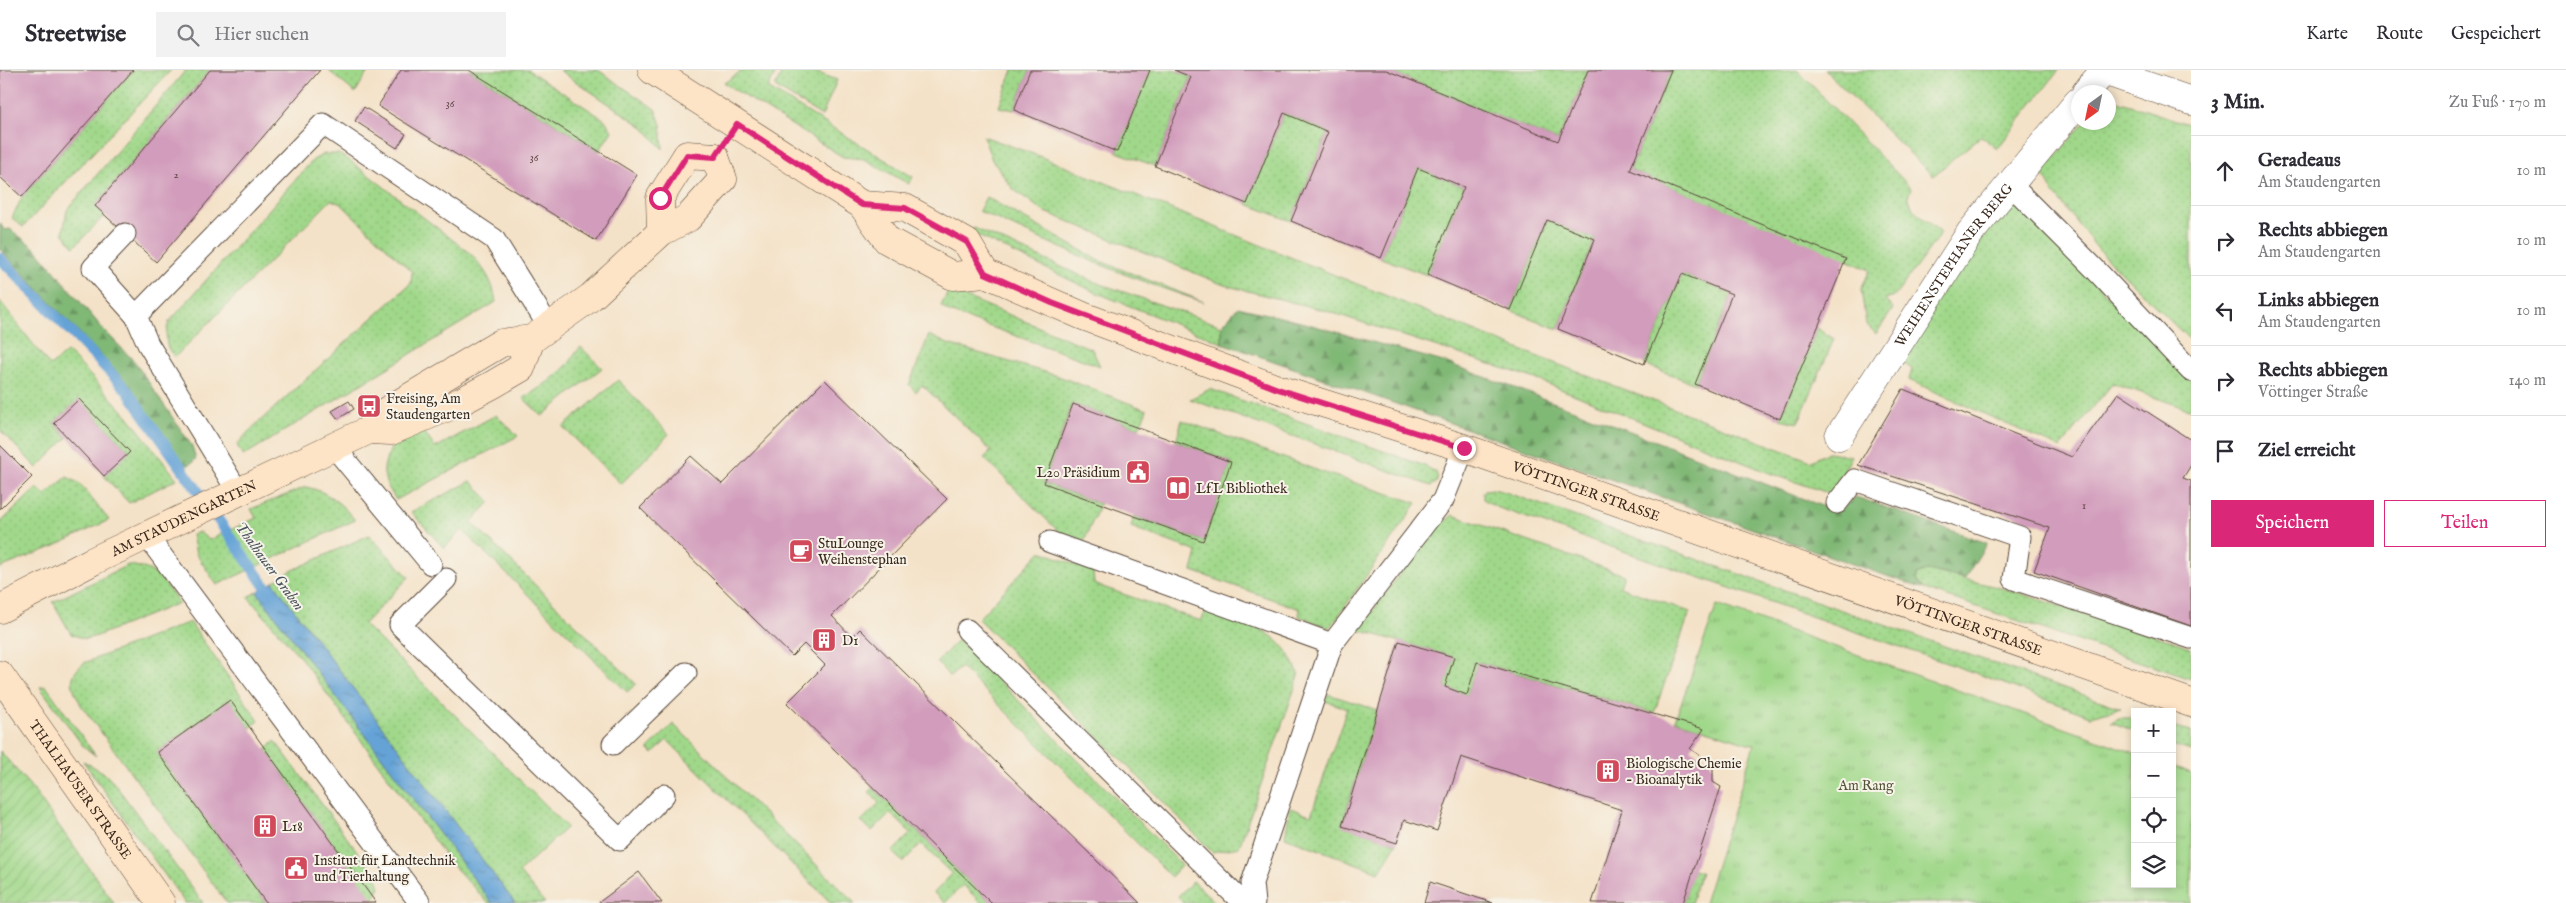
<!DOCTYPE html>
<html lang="de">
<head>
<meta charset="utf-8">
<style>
  body { margin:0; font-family:"IM FELL English",serif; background:#f2f2f3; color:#2b2b33 }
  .controls { position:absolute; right:15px; bottom:15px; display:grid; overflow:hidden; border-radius:0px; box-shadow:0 2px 8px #0003 }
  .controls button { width:45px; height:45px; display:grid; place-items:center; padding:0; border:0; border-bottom:1px solid #e1e1e2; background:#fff; color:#2b2b33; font:25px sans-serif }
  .compass { position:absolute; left:2071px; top:15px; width:45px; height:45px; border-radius:50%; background:#fff; box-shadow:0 2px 8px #0003; rotate:213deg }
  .stop { position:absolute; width:15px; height:15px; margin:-11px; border:4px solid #db2777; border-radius:50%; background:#fff }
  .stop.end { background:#db2777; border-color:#fff; box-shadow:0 1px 5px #0008 }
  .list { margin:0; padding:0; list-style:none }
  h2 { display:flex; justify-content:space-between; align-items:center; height:65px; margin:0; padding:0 20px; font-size:21px }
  h2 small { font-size:16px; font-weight:400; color:#7c7c81 }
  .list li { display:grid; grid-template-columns:32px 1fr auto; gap:15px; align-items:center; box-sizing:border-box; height:70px; padding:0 20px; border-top:1px solid #e1e1e2 }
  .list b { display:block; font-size:19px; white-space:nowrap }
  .list p { margin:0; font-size:16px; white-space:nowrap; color:#7c7c81 }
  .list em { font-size:16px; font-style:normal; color:#7c7c81 }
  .actions { display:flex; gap:10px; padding:15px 20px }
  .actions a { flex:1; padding:11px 0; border:1px solid #db2777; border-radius:0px; text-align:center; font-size:18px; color:#db2777 }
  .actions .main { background:#db2777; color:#fff }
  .icon { flex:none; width:28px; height:28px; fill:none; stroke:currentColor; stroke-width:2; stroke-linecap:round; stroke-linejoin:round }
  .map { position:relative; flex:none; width:2191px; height:833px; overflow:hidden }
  header { display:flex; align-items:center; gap:30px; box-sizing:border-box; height:70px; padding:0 25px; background:#fff; border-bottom:1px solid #e1e1e2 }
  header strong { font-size:24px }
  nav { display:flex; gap:28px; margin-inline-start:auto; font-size:18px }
  .search { width:350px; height:45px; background:#f2f2f3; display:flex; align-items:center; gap:12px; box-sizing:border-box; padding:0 18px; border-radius:0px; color:#7c7c81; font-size:19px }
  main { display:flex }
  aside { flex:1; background:#fff }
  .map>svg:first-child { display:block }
</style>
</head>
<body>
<header>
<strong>Streetwise</strong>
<div class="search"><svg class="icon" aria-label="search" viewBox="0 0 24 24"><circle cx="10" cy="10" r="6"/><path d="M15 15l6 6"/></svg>Hier suchen</div>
<nav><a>Karte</a><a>Route</a><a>Gespeichert</a></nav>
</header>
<main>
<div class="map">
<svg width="2191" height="833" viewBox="0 0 2191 833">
  <defs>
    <pattern id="grass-dots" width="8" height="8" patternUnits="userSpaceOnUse" patternTransform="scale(1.25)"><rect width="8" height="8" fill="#a0d88a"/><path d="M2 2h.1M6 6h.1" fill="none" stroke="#8bba77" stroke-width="1.8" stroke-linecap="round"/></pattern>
    <pattern id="forest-firs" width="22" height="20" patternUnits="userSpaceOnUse" patternTransform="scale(1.25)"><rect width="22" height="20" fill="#80b876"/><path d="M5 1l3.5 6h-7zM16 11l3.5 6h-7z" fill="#6a9660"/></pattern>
    <pattern id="park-tufts" width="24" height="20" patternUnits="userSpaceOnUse" patternTransform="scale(1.25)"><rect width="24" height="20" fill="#a0d88a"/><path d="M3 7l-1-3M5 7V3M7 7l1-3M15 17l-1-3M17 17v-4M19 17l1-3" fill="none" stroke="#8bba77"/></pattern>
    <pattern id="garden-furrows" width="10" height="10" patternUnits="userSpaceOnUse" patternTransform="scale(1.25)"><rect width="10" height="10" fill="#a0d88a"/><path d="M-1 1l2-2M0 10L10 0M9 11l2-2" fill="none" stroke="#8bba77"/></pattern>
    <pattern id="water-ripples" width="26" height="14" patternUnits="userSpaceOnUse" patternTransform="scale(1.25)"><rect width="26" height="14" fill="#65a3d7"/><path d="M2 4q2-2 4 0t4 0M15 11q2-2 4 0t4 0" fill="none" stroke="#5485ae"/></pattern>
  </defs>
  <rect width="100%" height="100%" fill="#f7f3e8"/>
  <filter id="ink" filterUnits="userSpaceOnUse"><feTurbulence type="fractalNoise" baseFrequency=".02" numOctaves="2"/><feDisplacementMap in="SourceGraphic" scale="10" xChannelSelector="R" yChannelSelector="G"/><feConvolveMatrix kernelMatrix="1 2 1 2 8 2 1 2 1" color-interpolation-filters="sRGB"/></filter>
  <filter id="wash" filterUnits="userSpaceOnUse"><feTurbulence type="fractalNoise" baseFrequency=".0096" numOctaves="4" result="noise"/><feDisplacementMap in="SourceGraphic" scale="20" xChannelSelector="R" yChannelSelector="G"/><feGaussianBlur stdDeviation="1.12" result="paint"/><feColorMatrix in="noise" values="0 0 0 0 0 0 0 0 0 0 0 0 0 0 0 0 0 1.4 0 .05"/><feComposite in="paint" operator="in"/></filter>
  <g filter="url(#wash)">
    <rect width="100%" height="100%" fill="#f4e2c8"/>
    <g fill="url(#grass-dots)" stroke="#6e8154">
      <path d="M133,0H171L23,157L12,148L22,127Z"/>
      <path d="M186,0H210L95,136L105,145L74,177L63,163L67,140Z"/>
      <path d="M328,0H369L355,23Z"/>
      <path d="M469,0H528L605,50L612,61L599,81Z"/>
      <path d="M559,0H598L655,39L661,54L663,79L643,57Z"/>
      <path d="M743,0H777L768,18L913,107L909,114L864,89L843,87L724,13Z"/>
      <path d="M783,0H810L837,10L822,46L775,17Z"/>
      <path d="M1013,0H1030L1014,40L999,37Z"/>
      <path d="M1150,0H1174L1191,7L1155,96L1117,82Z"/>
      <path d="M1386,0H1588L1558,71Z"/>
      <path d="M1671,0H1797L1911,118L1908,127L1913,139L1941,163L1895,226L1885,229L1893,239L1876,264L1866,254L1861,219L1870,200L1630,100Z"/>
      <path d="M1825,0H2059L1997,79L1981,66L1933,106Z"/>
      <path d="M2109,28L2191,55V271L2101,183L2053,122L2044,105L2046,98L2084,53L2108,52Z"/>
      <path d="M1284,43L1328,62L1291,151L1247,134Z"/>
      <path d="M983,66L1039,86L1536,286L1811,391L1829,382L1852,386L1831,424L1772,404L1533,308L1327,241L1224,215L1043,141L1013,119L992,90Z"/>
      <path d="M324,84H339L349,90L471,184C485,200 493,211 496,232L243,386L237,375L249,361L411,213L412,202L341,134L331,130L175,287C164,278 165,264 169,252L313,90Z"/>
      <path d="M1418,98L1464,117L1427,205L1381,188Z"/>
      <path d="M986,127L1100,191L1204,232C1126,208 1053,175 979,141Z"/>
      <path d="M2012,130L2191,308V340L2113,313L2060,378L1909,310L1912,299L1897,289L1954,204Z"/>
      <path d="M1547,150L1595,169L1558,259L1510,240Z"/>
      <path d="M974,158L1095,212L1222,256V273L1095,222L970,162Z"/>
      <path d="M1682,204L1732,224L1695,314L1644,294Z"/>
      <path d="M949,220L1092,279L1100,296L949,242L941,236Z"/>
      <path d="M0,231L50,296L67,282L75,289L127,345L177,409L129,433L104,406L129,381L79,330L54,353L67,368L37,398L0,360Z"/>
      <path d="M1817,258L1834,269L1798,353L1780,349Z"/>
      <path d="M929,265L948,274L1058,306L1147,340L1139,358L1072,334L1044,413L1100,434L1084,471L1059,462L984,388L991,381L922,315L916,322L909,315Z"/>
      <path d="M581,277L602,298L542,346L523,328C538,320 557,306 569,293C574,287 575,282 581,277Z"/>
      <path d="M618,310L669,364L621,414L563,357Z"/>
      <path d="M1210,319L1425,396L1436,402L1438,408L1436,413L1431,416L1190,329Z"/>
      <path d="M496,345L518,366L396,430C381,407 380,399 393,375L423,360L435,378Z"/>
      <path d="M1182,350L1316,400L1417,433L1330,558L1299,546L1300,539L1192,501L1197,482L1131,457L1134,446L1203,471L1231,392L1176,371Z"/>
      <path d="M67,407L79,413L109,450L55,476L0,498V453L37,418L45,425Z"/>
      <path d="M471,411L490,432L471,452L636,614L627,622L462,460L444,478L411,442Z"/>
      <path d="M306,417C327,421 341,433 355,450L217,515L196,484L192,465L199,462L209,470L256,448L251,439Z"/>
      <path d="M1493,419L1505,422L2121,638L2090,646L1978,604L1496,437L1483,429V423L1485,420Z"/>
      <path d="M1453,445L1624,505L1620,517L1690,542L1654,643L1478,592L1467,625L1445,617L1453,587L1359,560L1427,466Z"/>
      <path d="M369,465L409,507L364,554L567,757L519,802L545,833H515L273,512L291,501Z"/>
      <path d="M1041,481L1093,502L1094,514L1201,551L1207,539C1250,554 1283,559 1299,606L1239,777L1212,782C1136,702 1056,627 978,549Z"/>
      <path d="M128,495C160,499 161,509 179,533L97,566L85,569L71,564L53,532Z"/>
      <path d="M1927,500L2009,520L2191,577V609L1924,519L1916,509L1917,505Z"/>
      <path d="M257,522L492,833H488L450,792L300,587L248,527Z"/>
      <path d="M190,552L259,651L250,658L229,630L157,682L266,833H227L81,635C72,616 66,608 84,593Z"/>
      <path d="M958,570L1182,795L1171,807L961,597L950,607L937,592Z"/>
      <path d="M46,616L96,686L83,676L40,617Z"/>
      <path d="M1328,624L1377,640L1342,755L1397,773L1379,802L1285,767L1290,738L1311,745L1347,638L1325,631Z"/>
      <path d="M2119,648H2135V661L2111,652Z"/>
      <path d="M673,654L694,674L855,833H831L667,670L653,684L648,679Z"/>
      <path d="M2172,657L2191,662V681L2172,675Z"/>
      <path d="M275,671L377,808L380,817L373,830L266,680Z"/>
      <path d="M83,691L103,702L114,713L203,833H185Z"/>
      <path d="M873,718L991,833H981L963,815L945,833L934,823L952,804L921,774L903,792L892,782L911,763L890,743L872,761L861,751L879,733L869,722Z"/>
      <path d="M1693,800L1701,802L1691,833H1683Z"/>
      <path d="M1193,811L1216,833H1183L1178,826Z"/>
    </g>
    <g fill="url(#forest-firs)" stroke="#5e714a">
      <path d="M0,153L4,160L10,159L36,179L103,259L134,291L192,376L196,389L189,395H183L126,312L0,179Z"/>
      <path d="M1238,237L1301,252L1447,293L1604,351L1837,442L1856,427L1987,473L1965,508L1927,500L1917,505L1916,509L1924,519L1222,273V256Z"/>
    </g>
    <path fill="url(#park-tufts)" stroke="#6e8154" d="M1717,535L2135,683V814H2172V696L2191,703V833H1704L1754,675L1675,650Z"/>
    <path fill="url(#garden-furrows)" stroke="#6e8154" d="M0,681L32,718L114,833H0Z"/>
    <path fill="url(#water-ripples)" stroke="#50667a" d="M273,512L515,833H492L257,522Z"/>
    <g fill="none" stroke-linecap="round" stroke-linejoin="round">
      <path stroke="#65a3d7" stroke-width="11" d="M0,188L126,319L274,529"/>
    </g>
    <g id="blocks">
      <g fill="#d29cbc">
        <path d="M0,0H133L22,127L0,107Z"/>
        <path d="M210,0H320L156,192L95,136Z"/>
        <path d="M401,0H469L637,105L596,171L378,36Z"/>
        <path d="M1030,0H1150L1117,82L1014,40Z"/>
        <path d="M1174,0H1386L1558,71L1588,0H1671L1630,100L1846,189L1780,349L1695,314L1732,224L1682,204L1644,294L1558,259L1595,169L1547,150L1510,240L1427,205L1464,117L1418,98L1381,188L1291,151L1328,62L1284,43L1247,134L1155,96L1191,7Z"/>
        <path d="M364,37L406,64L397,78L355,51Z"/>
        <path d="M825,310L947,429L832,546L852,567L860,559L1140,833H991L787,633L825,595L804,574L792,586L640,438L691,386L722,414Z"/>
        <path d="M1903,319L2072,387L2118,323L2191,370V395L2183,408L2191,411V556L2034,501L2050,458L1858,395Z"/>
        <path d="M79,329L130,382L104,406L54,353Z"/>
        <path d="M349,331L354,339L338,349L332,341Z"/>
        <path d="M1073,334L1231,392L1203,471L1044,413Z"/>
        <path d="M0,375L32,407L0,439Z"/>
        <path d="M1399,571L1454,587L1445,617L1467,625L1477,592L1704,659L1690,679L1709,691L1713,697V712L1721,717L1683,833H1592L1622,740L1461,687L1437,761L1404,750L1397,773L1342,756Z"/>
        <path d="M230,630L266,680L376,833H266L157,682Z"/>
        <path d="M639,802L662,833H598Z"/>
        <path d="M1430,812L1493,833H1424Z"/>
      </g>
    </g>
  </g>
  <g filter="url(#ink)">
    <use href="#blocks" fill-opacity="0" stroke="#574638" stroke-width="1"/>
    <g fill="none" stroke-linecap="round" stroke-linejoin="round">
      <defs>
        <g id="lane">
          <path d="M2010,114L2093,197L2191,301"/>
          <path d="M125,164L93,198L136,246"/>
          <path d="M335,378L431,494"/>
          <path d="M238,422L148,274L136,246L323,54L494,169L549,257"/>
          <path d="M1837,433L1855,410L2020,467L2014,509L2191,568"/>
          <path d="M147,466L420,833"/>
          <path d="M1050,472L1332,574"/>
          <path d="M446,509L400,555L620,770L664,725"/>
          <path d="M967,560L1243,833"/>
          <path d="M613,674L686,603"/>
          <path d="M1254,833L1252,813L1332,574L1443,430L1464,378"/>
        </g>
        <g id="street">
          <path d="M2086,22L2104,1L2191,31"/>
          <path id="s1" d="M1839,366L1970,163L2078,32"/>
        </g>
        <g id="secondary">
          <path id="s2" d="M652,0L862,135L887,170L953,206L985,203L1083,246L1278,319L1464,378L2191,633"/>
          <path d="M862,135L905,138L967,173L985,203"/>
          <path d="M661,162L660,128L687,85L715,87"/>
          <path d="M369,360L391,361L460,332L492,315L521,298L531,269"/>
          <path id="s3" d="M0,539L93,491L369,360L378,346L501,273L531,269L535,267L591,227L661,162L688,148L723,109L715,87"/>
          <path id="s4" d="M0,605L161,833"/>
        </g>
      </defs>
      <use href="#lane" stroke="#574638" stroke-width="23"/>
      <use href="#street" stroke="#574638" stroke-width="29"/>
      <use href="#secondary" stroke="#574638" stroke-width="29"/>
      <use href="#lane" stroke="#fff" stroke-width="21"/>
      <use href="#street" stroke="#fff" stroke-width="28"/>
      <use href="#secondary" stroke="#fee4c6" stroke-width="28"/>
    </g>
  </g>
  <g fill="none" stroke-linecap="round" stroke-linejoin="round" filter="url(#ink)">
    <path stroke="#db2777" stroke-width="6" d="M660,128L687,85L715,87L737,54L862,135L905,138L967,172L985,203L1052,233L1278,319L1464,378"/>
  </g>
  <defs>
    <symbol id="bus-square" viewBox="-11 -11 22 22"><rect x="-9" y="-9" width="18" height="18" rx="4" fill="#d1495b" stroke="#f7f3e8"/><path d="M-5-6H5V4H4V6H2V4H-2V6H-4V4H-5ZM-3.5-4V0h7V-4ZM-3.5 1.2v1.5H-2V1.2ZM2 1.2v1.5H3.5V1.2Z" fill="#fff"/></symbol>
    <symbol id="civic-square" viewBox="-11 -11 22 22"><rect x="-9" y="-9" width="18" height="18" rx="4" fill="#d1495b" stroke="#f7f3e8"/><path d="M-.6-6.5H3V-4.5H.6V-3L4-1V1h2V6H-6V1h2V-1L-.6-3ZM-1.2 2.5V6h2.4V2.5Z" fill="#fff"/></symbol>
    <symbol id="library-square" viewBox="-11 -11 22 22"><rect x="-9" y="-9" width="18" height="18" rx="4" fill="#d1495b" stroke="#f7f3e8"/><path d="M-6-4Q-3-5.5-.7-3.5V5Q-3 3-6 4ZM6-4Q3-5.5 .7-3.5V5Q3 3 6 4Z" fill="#fff"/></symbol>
    <symbol id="cafe-square" viewBox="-11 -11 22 22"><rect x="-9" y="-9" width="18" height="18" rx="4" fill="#d1495b" stroke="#f7f3e8"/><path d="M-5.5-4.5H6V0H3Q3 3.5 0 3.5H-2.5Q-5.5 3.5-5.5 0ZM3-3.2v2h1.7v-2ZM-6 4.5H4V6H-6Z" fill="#fff"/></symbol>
    <symbol id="building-square" viewBox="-11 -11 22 22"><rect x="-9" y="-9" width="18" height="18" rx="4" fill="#d1495b" stroke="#f7f3e8"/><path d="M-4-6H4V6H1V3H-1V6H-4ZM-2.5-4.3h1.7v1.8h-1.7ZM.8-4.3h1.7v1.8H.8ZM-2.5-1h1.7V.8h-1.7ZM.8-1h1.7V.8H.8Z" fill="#fff"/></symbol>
  </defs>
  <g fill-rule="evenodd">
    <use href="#bus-square" x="355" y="322" width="28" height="28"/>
    <use href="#civic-square" x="1124" y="388" width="28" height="28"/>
    <use href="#library-square" x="1164" y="404" width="28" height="28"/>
    <use href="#cafe-square" x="787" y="467" width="28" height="28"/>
    <use href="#building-square" x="810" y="556" width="28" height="28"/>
    <use href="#building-square" x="1594" y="687" width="28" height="28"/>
    <use href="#building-square" x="251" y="742" width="28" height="28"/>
    <use href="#civic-square" x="282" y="784" width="28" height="28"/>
  </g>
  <g text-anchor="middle" stroke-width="4" stroke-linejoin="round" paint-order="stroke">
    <g font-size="11" fill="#614646">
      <text x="450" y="37">36</text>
      <text x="534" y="91">36</text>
      <text x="176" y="108">2</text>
      <text x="2084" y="439">1</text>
    </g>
    <g font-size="14" fill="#3b2a1e" stroke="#f7f3e8">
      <text dy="5" stroke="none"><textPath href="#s1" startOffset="206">WEIHENSTEPHANER BERG</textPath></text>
      <text dy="5" stroke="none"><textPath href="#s2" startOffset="1040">VÖTTINGER STRASSE</textPath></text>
      <text dy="5" stroke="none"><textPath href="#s3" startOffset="205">AM STAUDENGARTEN</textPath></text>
      <text dy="5" stroke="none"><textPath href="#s2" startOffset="1445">VÖTTINGER STRASSE</textPath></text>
      <text dy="5" stroke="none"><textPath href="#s4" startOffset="140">THALHAUSER STRASSE</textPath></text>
    </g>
    <g font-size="14" fill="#3b2a1e" stroke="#f7f3e8" text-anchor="start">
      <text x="386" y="333">Freising, Am<tspan x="386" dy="16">Staudengarten</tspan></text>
      <text x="1120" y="407" text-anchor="end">L20 Präsidium</text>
      <text x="1196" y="423">LfL Bibliothek</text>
      <text x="818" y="478">StuLounge<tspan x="818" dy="16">Weihenstephan</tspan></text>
      <text x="842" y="575">D1</text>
      <text x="1626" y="698">Biologische Chemie<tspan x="1626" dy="16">- Bioanalytik</tspan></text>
      <text x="282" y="761">L18</text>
      <text x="314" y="795">Institut für Landtechnik<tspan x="314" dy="16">und Tierhaltung</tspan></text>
    </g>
    <g font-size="14" fill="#545639" stroke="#f7f3e8">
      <text x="1866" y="720">Am Rang</text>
    </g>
    <g font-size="15" font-style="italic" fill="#4a545f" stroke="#f7f3e8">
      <text transform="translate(270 496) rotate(54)" y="5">Thalhauser Graben</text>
    </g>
  </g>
</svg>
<div class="controls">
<button>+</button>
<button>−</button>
<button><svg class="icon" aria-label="locate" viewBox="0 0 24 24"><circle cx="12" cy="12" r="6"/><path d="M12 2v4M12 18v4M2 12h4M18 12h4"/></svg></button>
<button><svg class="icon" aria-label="layers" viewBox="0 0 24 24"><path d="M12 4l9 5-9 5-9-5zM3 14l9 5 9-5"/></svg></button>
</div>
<svg class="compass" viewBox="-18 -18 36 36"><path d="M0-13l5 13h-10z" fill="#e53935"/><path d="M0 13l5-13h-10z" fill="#7c7c81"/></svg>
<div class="stop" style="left:660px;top:128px"></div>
<div class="stop end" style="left:1464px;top:378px"></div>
</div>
<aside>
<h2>3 Min.<small>Zu Fuß · 170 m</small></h2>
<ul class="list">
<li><svg class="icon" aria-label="ahead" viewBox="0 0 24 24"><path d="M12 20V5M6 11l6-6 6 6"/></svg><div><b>Geradeaus</b><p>Am Staudengarten</p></div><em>10 m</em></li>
<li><svg class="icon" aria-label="right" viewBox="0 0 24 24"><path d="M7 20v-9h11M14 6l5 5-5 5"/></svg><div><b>Rechts abbiegen</b><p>Am Staudengarten</p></div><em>10 m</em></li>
<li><svg class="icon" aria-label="left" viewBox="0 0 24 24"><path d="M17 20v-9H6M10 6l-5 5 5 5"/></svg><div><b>Links abbiegen</b><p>Am Staudengarten</p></div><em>10 m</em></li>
<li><svg class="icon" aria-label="right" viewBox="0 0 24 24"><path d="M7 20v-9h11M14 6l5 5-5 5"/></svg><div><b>Rechts abbiegen</b><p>Vöttinger Straße</p></div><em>140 m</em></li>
<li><svg class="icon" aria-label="arrive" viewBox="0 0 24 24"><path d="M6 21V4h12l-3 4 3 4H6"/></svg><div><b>Ziel erreicht</b></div></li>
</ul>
<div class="actions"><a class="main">Speichern</a><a>Teilen</a></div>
</aside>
</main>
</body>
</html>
